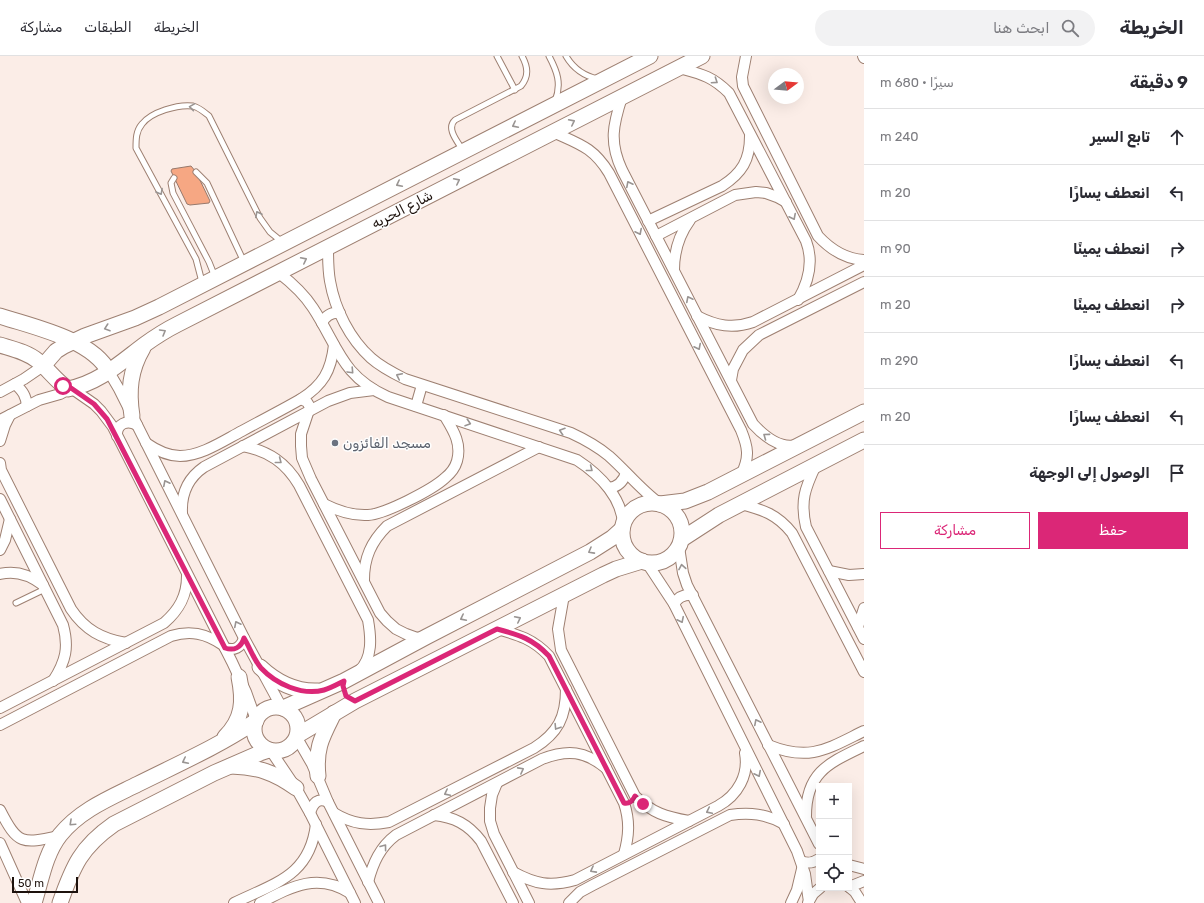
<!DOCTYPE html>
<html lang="ar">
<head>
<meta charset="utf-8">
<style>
  body { margin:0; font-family:Rubik,"Noto Sans Arabic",sans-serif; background:#f2f2f3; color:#2b2b33; direction:rtl }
  .controls { position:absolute; right:12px; bottom:12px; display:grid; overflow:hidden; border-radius:0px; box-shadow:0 4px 16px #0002 }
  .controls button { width:36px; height:36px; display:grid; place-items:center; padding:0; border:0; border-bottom:1px solid #e1e1e2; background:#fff; color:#2b2b33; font:20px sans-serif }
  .compass { position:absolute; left:768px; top:12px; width:36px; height:36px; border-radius:50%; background:#fff; box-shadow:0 4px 16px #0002; rotate:74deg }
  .scale { position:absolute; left:12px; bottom:10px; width:66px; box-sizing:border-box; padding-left:4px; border:2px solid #1d120d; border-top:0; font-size:11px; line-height:14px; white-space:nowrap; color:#1d120d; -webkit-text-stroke:3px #fefefe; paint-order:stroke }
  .stop { position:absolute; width:12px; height:12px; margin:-9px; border:3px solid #db2777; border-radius:50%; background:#fff }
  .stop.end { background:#db2777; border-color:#fff; box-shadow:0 1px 4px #0008 }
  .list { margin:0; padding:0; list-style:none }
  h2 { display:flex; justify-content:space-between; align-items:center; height:52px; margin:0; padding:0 16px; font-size:17px }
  h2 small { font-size:13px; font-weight:400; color:#7c7c81 }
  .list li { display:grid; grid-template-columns:26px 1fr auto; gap:12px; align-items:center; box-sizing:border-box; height:56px; padding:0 16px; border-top:1px solid #e1e1e2 }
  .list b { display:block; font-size:15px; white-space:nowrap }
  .list em { font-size:13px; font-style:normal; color:#7c7c81 }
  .actions { display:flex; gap:8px; padding:12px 16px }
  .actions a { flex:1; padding:9px 0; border:1px solid #db2777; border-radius:0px; text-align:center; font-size:14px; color:#db2777 }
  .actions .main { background:#db2777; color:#fff }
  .icon { flex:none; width:22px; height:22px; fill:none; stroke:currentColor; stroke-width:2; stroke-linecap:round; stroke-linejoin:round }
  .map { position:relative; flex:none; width:864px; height:847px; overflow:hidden; direction:ltr }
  header { display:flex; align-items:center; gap:24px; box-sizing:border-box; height:56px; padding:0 20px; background:#fff; border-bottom:1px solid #e1e1e2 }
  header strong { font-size:19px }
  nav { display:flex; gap:22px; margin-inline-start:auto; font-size:14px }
  .search { width:280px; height:36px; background:#f2f2f3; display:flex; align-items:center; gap:10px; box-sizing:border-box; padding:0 14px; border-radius:22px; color:#7c7c81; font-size:15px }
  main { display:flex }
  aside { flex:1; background:#fff }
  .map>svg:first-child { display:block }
</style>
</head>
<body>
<header>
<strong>الخريطة</strong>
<div class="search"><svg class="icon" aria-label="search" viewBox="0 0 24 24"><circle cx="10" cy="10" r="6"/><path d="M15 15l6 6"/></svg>ابحث هنا</div>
<nav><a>الخريطة</a><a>الطبقات</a><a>مشاركة</a></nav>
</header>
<main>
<aside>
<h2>9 دقيقة<small>سيرًا · 680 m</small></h2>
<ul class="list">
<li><svg class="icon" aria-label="ahead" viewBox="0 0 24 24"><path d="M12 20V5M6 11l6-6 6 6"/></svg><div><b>تابع السير</b></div><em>240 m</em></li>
<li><svg class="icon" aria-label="left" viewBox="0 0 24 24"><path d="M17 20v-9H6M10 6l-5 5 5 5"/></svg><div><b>انعطف يسارًا</b></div><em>20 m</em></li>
<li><svg class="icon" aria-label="right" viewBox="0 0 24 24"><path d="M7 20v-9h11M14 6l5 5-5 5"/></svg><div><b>انعطف يمينًا</b></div><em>90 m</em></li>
<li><svg class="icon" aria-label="right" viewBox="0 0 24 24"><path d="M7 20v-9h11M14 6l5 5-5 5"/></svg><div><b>انعطف يمينًا</b></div><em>20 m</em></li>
<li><svg class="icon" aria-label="left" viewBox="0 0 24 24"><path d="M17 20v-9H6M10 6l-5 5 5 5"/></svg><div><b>انعطف يسارًا</b></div><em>290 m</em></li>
<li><svg class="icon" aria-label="left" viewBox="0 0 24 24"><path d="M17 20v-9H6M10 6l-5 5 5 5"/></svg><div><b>انعطف يسارًا</b></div><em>20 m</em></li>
<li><svg class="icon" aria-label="arrive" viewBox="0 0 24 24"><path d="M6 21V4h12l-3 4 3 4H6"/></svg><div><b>الوصول إلى الوجهة</b></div></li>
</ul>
<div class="actions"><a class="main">حفظ</a><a>مشاركة</a></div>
</aside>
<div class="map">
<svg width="864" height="847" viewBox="0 0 864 847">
  <rect width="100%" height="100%" fill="#fbede7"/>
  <path fill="#f6a783" stroke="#97796c" d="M191,110L196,116L210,145L209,147L190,149L187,148L171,115L172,113Z"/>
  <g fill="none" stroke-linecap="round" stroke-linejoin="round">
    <defs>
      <g id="lane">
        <path d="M497,0L515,34"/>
        <path d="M549,0C557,15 562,28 555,45"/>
        <path d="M566,0C573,12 584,20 598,23"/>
        <path d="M462,93C457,85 446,72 455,64L521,30C529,20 528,11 522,0"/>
        <path d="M196,116L207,127L244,206"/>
        <path d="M174,122L171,127L173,137L209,206L215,221"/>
        <path d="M202,226L196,203L136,92C136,83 136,75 142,68C151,56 178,48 193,50C200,52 204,56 209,60L260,162L270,176L281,185"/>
        <path d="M16,547L45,533"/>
      </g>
      <g id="street">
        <path d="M746,0L742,21L743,30L818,180C831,194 845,203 864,204"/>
        <path d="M863,0L864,2"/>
        <path d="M679,12C701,18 712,20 729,37L806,185C814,206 809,225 798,244"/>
        <path d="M622,41C613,69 609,86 622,114L753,368C764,380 779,393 796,389"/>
        <path d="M553,76C579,88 593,91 609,117L741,374C748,391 750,401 741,419"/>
        <path d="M648,165L722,130C742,117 750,104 750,80"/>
        <path d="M656,180L735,139L756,136L766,137L777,141L786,146"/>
        <path d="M328,192C328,203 328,214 330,225C335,254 350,283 371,302C381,311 393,317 405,323L571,377C584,383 597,390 609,400C626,415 641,434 659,447"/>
        <path d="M674,214C674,195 679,179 690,164"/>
        <path d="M279,217C292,227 304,238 313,252C338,290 341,320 388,341L577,404C600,419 624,443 623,472"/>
        <path d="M697,260C716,270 733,273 753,266L864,209"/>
        <path d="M322,267C326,259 332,256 340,257"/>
        <path d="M109,316L119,333L244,582L282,652"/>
        <path d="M731,324L733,313L743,294L759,279L864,226"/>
        <path d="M15,328C23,335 26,340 27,350"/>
        <path d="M0,336L24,323L43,310"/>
        <path d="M301,343L307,346L310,351L301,378V390L302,402L311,423L380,557L387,565L396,573L406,578L417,582L424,581"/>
        <path d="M416,350L422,329"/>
        <path d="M0,364L39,344L60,338L71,332L94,348L101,355L113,371L232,606L246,636L256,664"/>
        <path d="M117,380C116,368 127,363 137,369"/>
        <path d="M0,385L5,369L10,359"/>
        <path d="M146,387C156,394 167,400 180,400C201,400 223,385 242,375C262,364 282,354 301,343C323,329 331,315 334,289"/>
        <path d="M243,390C269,395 286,407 299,429L368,564C371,581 373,602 359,615"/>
        <path d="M0,407L1,414L71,553C85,574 102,583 126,587"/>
        <path d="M816,409C805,432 800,445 806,471L864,583"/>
        <path d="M609,432C618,431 623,426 626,417"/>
        <path d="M0,443L63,569C69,591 66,605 53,625"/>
        <path d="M324,448C338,455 352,460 368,459C385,458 432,434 445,422C450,418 455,412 457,405C462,387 453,374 444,359"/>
        <path d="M741,448C763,454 777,458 792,477L864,616"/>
        <path d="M182,457C181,437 188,422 204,411L328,345L350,337L374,334"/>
        <path d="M679,491L683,517L687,529L819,788"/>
        <path d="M0,494L5,484L10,463"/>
        <path d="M647,507L674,548L797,795L805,818L809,846"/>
        <path d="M829,515L849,519L864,518"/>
        <path d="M0,518C16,514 30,519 43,529"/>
        <path d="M364,524C364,502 371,486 387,470L539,391"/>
        <path d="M564,539L558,573L561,594L635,740C652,757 666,761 689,765"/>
        <path d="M674,548C678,541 684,538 693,539"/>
        <path d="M858,571L864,552"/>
        <path d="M497,573C519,579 533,583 549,600L624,747C630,765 629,780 624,798"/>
        <path d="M225,592C234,595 241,592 244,582"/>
        <path d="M0,652L164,567C179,554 187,540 187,520"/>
        <path d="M0,669L171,580C190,574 206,577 223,589"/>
        <path d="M297,682L312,708L328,746L379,847"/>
        <path d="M768,689C810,706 827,693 864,675"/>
        <path d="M271,695L296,732L310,757L355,847"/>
        <path d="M497,727L492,739L490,752V765L494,778L529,847"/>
        <path d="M0,754C18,789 22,788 59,780"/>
        <path d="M310,757C313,747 318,741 328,746"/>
        <path d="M334,757C352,768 368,770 389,766L534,692C558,677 566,661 566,633"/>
        <path d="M434,759C454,761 468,768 481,785L513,847"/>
        <path d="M806,760C806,716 829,707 864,690"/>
        <path d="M0,787L27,847"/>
        <path d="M801,805C808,808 813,807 819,803"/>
        <path d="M849,809L864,813"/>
        <path d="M513,816C535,828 550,831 575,824L718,750C738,739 749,719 745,697"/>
        <path d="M368,826C373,807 380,791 396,779L542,703C568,693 585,695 606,712"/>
        <path d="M849,831L855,836L862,847"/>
        <path d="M849,831L864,825"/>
        <path d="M234,847C275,827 310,820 316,768"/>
        <path d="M260,847C291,831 317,816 350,837"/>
        <path d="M569,847L580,836L593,829L730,759C750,756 766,758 784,768"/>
        <path d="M791,847L797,834L802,813"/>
        <path d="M808,847L813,838L820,832"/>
      </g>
      <g id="secondary">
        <path d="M0,260C33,271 92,283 109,316"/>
        <path d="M0,289C13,293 27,296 38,305C49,314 56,325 68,333C99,327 120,307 144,289C155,281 166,274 178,268L702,0"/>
        <path d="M43,310L56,295L64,290L85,280L135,262L159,251L650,0"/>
        <path d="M132,360C128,335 130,314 143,292"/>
        <circle cx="652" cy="477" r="30"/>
        <path d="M660,448L685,445L708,436L864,356"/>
        <path d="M682,483L719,459L864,384"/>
        <path d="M260,611C277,627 295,636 318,635"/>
        <circle cx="276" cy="673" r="22"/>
        <path d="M283,652L344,625L426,581L590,496L612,482L622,473"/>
        <path d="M298,679L355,645L603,519L616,513L642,505"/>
        <path d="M225,681C243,663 244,645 239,621"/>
        <path d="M231,710C258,711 274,716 296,732"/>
        <path d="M318,720C315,692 322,681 334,657"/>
        <path d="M34,847C41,825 45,798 60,779C80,754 110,742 138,728C178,708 219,690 256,665"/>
        <path d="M60,847C73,810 81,791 114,768L214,717L260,697L269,694"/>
      </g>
    </defs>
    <use href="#lane" stroke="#9e8072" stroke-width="7"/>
    <use href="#street" stroke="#9e8072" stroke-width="12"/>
    <use href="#secondary" stroke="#9e8072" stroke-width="17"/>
    <use href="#lane" stroke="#fff" stroke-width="5"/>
    <use href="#street" stroke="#fff" stroke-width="10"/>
    <use href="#secondary" stroke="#fff" stroke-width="15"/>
  </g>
  <defs><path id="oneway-chevron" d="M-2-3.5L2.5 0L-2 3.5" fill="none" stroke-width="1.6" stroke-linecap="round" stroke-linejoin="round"/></defs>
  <g stroke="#999492">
    <use href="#oneway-chevron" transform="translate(715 25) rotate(34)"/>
    <use href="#oneway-chevron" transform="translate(192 51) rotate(-171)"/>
    <use href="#oneway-chevron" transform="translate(572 66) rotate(-27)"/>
    <use href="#oneway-chevron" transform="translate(515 69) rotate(153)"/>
    <use href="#oneway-chevron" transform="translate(457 125) rotate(-27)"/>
    <use href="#oneway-chevron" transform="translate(399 128) rotate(153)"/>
    <use href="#oneway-chevron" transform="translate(629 128) rotate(-117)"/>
    <use href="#oneway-chevron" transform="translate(160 136) rotate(61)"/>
    <use href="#oneway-chevron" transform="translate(258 158) rotate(-117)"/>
    <use href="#oneway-chevron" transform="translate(793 161) rotate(63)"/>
    <use href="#oneway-chevron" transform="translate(639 176) rotate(63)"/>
    <use href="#oneway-chevron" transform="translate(304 204) rotate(-27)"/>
    <use href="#oneway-chevron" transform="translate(689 243) rotate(-117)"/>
    <use href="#oneway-chevron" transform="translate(107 272) rotate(161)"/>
    <use href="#oneway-chevron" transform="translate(163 276) rotate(-30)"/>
    <use href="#oneway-chevron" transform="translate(698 291) rotate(63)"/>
    <use href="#oneway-chevron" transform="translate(351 315) rotate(47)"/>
    <use href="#oneway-chevron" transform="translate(399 320) rotate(-154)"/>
    <use href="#oneway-chevron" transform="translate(468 367) rotate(18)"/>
    <use href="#oneway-chevron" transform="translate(562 375) rotate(-162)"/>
    <use href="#oneway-chevron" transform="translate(766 380) rotate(-144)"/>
    <use href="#oneway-chevron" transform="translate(279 405) rotate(38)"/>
    <use href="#oneway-chevron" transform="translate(590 413) rotate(38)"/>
    <use href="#oneway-chevron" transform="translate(166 427) rotate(-117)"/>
    <use href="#oneway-chevron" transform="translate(591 495) rotate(151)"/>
    <use href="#oneway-chevron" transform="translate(682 511) rotate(-100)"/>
    <use href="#oneway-chevron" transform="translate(463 562) rotate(153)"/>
    <use href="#oneway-chevron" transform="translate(518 563) rotate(-27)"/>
    <use href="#oneway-chevron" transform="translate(681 564) rotate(64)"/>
    <use href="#oneway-chevron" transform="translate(237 568) rotate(-117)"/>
    <use href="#oneway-chevron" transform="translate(757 666) rotate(-117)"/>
    <use href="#oneway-chevron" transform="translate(557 671) rotate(122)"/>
    <use href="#oneway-chevron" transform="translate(185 705) rotate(153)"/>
    <use href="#oneway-chevron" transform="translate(521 714) rotate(-28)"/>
    <use href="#oneway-chevron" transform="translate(758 718) rotate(63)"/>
    <use href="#oneway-chevron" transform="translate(447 737) rotate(153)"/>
    <use href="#oneway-chevron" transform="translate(709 755) rotate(154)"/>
    <use href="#oneway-chevron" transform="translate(72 767) rotate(137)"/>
    <use href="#oneway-chevron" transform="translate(384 791) rotate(-53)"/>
    <use href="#oneway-chevron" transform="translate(593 814) rotate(152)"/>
  </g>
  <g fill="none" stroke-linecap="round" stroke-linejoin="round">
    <path stroke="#db2777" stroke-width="5" d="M63,330L68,333L71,332L94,348L107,363L225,592C234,595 241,592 244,582C250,592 254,604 261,612C276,628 302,640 324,634C331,632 338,628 344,625L343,630L346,640L355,645L497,573C520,579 533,583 549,600L624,747C629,748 633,745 635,740L643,748"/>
  </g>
  <circle fill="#6b7280" stroke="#fefefe" stroke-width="1.5" cx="335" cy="387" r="4"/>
  <g text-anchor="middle" stroke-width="3" stroke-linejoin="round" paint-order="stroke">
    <g font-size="14" fill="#1d120d" stroke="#fefefe">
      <text transform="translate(402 153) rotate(-27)" y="5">شارع الحريه</text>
    </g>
    <g font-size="14" fill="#5b616d" stroke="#fefefe" text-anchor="start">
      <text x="343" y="392">مسجد الفائزون</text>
    </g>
  </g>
</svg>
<div class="controls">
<button>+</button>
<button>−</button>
<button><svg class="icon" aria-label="locate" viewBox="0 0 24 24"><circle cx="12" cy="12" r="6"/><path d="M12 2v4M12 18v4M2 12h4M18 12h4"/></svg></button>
</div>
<svg class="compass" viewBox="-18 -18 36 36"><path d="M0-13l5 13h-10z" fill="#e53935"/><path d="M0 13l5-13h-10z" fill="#7c7c81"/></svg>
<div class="scale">50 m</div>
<div class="stop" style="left:63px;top:330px"></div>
<div class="stop end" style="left:643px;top:748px"></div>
</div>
</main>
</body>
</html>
